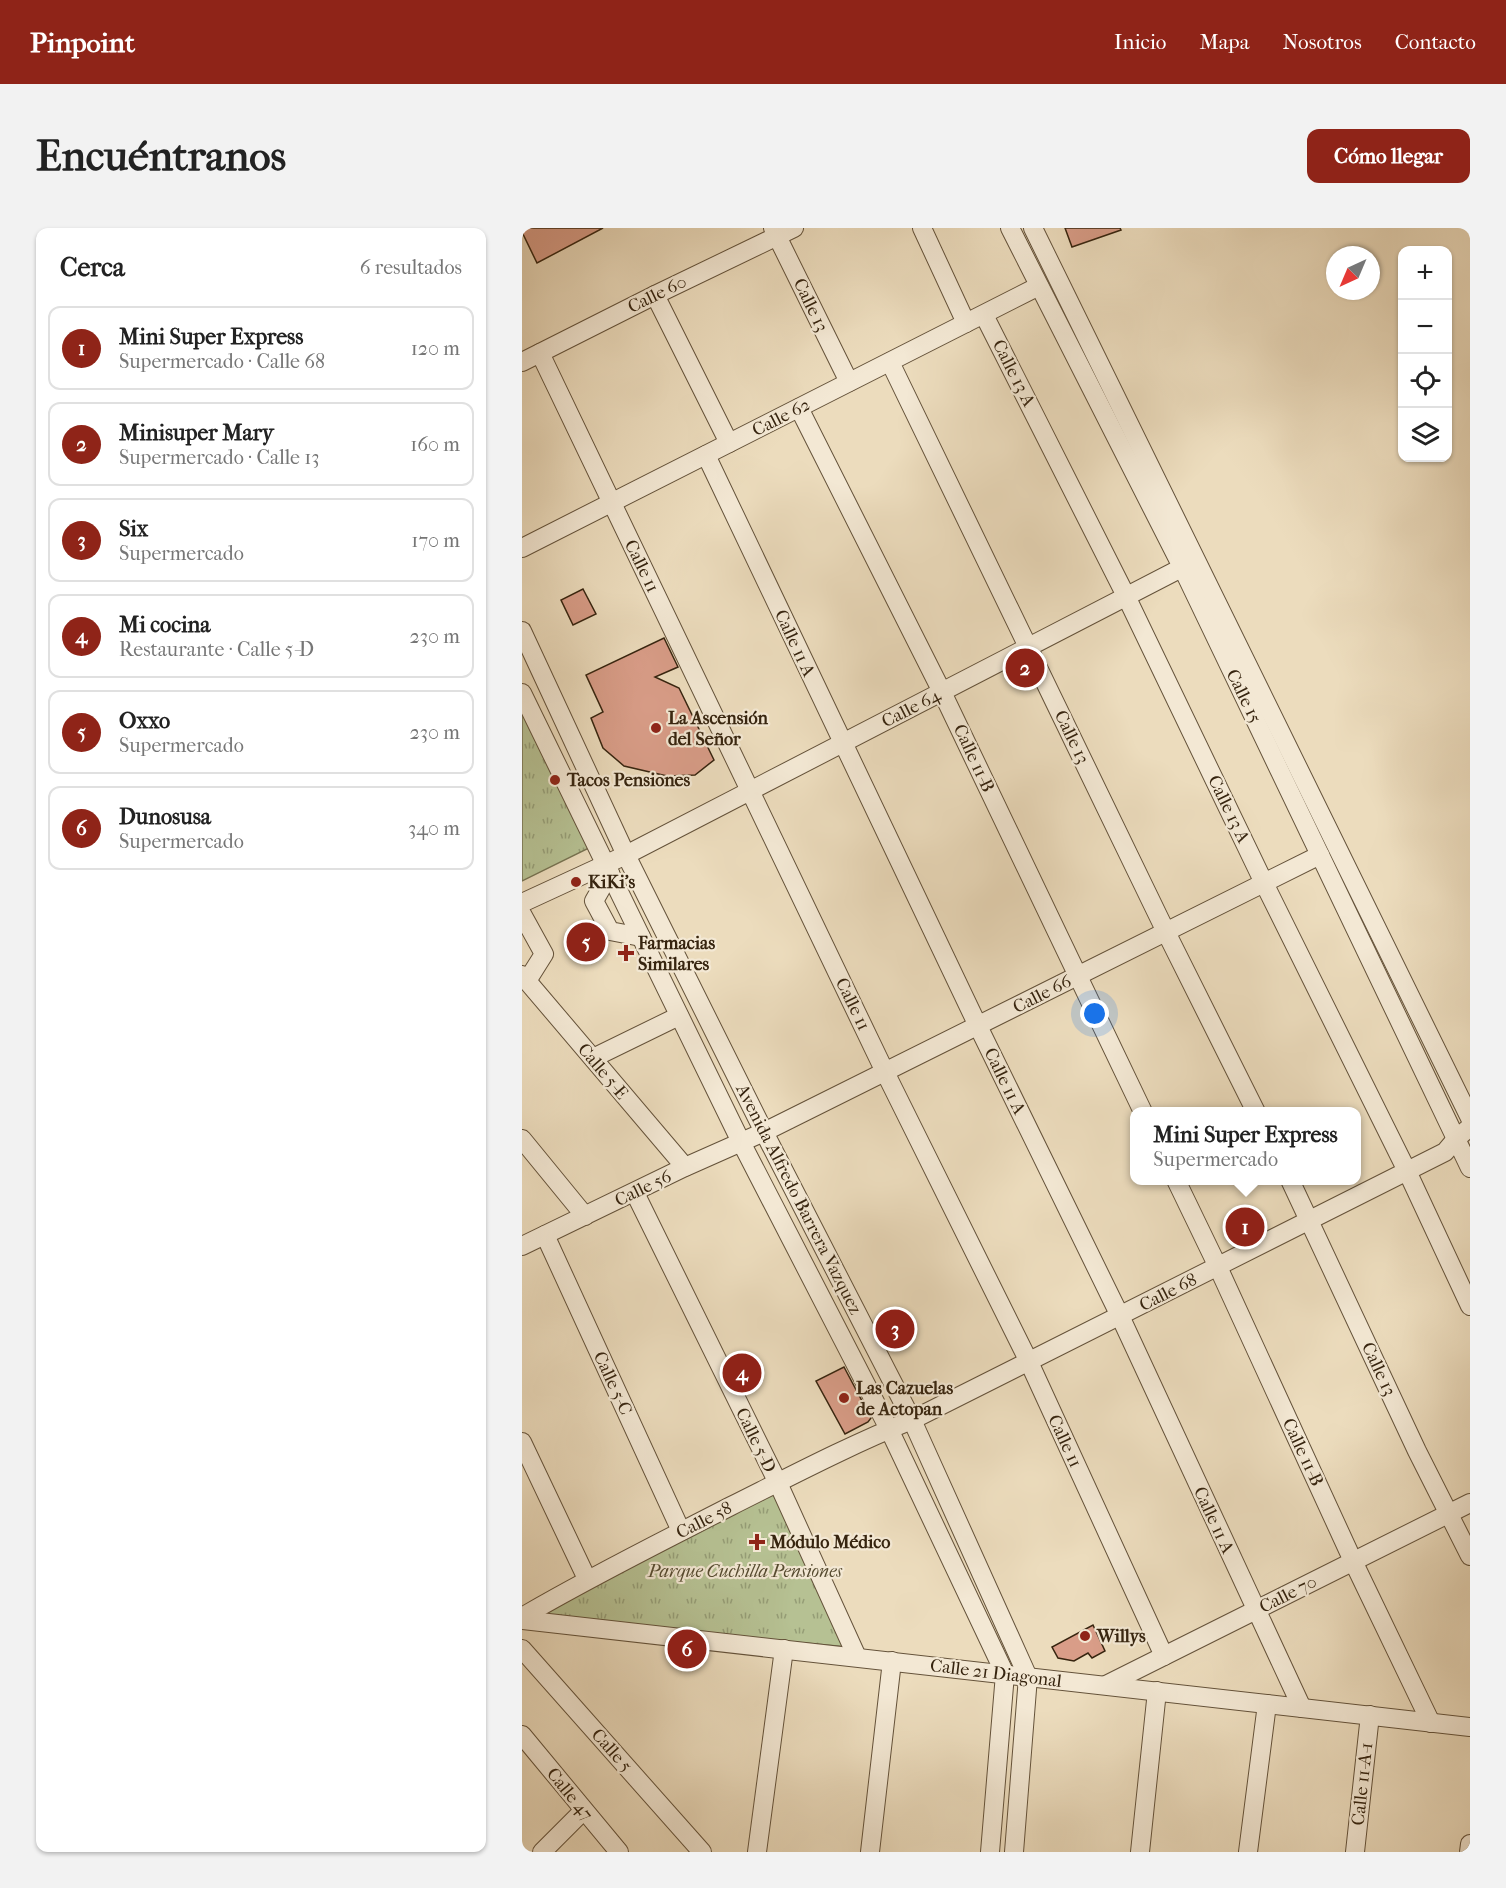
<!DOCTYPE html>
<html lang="es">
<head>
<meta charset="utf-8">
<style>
  body { margin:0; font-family:"IM FELL French Canon",serif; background:#f2f2f2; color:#222 }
  .controls { position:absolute; right:18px; top:18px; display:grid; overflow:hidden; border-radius:12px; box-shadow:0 2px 4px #0004 }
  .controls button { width:54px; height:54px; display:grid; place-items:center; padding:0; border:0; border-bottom:2px solid #e0e0e0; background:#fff; color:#222; font:30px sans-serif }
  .compass { position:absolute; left:804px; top:18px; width:54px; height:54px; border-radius:50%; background:#fff; box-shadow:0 2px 4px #0004; rotate:224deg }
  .you { position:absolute; left:573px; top:786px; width:21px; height:21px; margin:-15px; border:4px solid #fff; border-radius:50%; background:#1a73e8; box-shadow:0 0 0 9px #1a73e833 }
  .badge { display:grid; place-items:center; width:39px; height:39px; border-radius:50%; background:#8f2418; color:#fff; font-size:20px; font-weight:700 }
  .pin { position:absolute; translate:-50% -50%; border:3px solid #fff; box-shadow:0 2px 6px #0006 }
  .popup { position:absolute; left:608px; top:879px; width:231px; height:78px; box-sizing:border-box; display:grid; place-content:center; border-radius:12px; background:#fff; filter:drop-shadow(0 2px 4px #0005); font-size:20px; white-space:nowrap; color:#767676 }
  .popup b { font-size:22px; color:#222 }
  .popup::after { content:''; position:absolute; left:50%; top:100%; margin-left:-12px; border:12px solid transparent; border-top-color:#fff }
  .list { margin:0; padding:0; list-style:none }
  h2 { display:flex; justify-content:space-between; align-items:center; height:78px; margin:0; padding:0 24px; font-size:26px }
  h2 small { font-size:20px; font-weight:400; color:#767676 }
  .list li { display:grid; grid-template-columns:39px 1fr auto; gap:18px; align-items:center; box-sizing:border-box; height:84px; margin:0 12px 12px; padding:0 12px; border:2px solid #e0e0e0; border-radius:12px }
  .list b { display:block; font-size:22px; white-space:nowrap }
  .list p { margin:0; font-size:20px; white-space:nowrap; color:#767676 }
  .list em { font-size:20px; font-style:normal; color:#767676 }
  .icon { flex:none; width:33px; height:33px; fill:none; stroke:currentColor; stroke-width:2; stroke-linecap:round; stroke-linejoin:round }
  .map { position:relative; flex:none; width:948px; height:1624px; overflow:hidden; border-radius:12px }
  header { display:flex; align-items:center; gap:36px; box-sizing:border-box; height:84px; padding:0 30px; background:#8f2418; color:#fff }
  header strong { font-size:28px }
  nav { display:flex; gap:33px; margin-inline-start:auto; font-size:21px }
  .intro { display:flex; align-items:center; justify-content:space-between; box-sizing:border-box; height:144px; padding:0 36px }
  h1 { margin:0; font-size:42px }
  .button { padding:15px 27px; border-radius:12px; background:#8f2418; color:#fff; font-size:21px; font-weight:700 }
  main { display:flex; gap:36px; padding:0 36px }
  aside { flex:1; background:#fff; border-radius:12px; box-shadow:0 2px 4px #0004 }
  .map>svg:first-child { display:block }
</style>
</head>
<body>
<header>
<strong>Pinpoint</strong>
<nav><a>Inicio</a><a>Mapa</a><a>Nosotros</a><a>Contacto</a></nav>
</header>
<div class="intro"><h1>Encuéntranos</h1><a class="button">Cómo llegar</a></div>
<main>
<aside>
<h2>Cerca<small>6 resultados</small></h2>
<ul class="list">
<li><span class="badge">1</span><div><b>Mini Super Express</b><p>Supermercado · Calle 68</p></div><em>120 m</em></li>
<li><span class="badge">2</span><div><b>Minisuper Mary</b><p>Supermercado · Calle 13</p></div><em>160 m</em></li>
<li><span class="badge">3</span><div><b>Six</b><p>Supermercado</p></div><em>170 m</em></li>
<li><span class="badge">4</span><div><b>Mi cocina</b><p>Restaurante · Calle 5-D</p></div><em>230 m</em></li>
<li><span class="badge">5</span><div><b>Oxxo</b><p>Supermercado</p></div><em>230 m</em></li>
<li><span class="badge">6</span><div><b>Dunosusa</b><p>Supermercado</p></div><em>340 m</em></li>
</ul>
</aside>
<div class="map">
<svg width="948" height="1624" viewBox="0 0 948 1624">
  <defs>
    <pattern id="park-tufts" width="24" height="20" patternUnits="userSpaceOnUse" patternTransform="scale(1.5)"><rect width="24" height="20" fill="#b6c193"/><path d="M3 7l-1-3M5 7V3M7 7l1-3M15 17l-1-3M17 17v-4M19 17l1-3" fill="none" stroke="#959d76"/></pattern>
  </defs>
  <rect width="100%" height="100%" fill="#ecdcbd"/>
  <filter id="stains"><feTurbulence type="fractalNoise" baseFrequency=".00333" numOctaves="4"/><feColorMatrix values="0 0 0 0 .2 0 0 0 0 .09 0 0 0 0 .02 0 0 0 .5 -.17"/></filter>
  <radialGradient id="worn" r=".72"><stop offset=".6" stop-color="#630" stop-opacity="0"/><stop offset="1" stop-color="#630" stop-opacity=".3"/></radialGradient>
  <g fill="url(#park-tufts)" stroke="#767251" stroke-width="1.5">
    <path d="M0,473L69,619L0,653Z"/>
    <path d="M252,1256L326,1419L7,1389Z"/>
  </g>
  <g fill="#d99d88" stroke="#36240f" stroke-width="1.5">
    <path d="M0,0H81L15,35L0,4Z"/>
    <path d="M543,0H598L599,2L550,19Z"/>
    <path d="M61,361L74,386L51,397L39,372Z"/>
    <path d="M142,410L156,439L133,449L157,460L192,532L173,547L145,548L102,538L81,520L69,490L81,484L64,447Z"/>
    <path d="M322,1139L349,1190L346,1194L323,1206L294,1153Z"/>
    <path d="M571,1397L583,1423L570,1430L566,1425L552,1433L536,1430L530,1419Z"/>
  </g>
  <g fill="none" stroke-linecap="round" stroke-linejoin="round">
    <defs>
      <g id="minor">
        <path d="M251,0L327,154"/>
        <path d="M400,0L444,95"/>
        <path d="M488,0L660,339L948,940"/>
        <path d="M511,0L948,890"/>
        <path d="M133,67L207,215"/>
        <path d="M462,87L604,368L742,655L885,943L948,1078"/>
        <path d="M18,125L363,844L507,1134L642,1428"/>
        <path d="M0,134L133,67L272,0"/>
        <path d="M368,134L644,704L734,884"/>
        <path d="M277,180L420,464L621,884"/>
        <path d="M184,227L456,798L598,1088L780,1480"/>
        <path d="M0,320L517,58"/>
        <path d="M0,403L104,627L242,904L390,1192L506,1449L492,1624"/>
        <path d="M0,465L219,914L367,1201L483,1446L468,1624"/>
        <path d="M88,645L72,673L88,703L119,709"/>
        <path d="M0,675L104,627L669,335"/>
        <path d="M0,686L22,726L5,753"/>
        <path d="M0,747L163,939"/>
        <path d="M71,830L157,788"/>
        <path d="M0,911L63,988"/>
        <path d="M654,952L696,1039L831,1333L909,1495"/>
        <path d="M768,952L895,1223L948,1328"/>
        <path d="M113,965L256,1255L335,1429"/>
        <path d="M23,1007L159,1303"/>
        <path d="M0,1018L163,939L242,904L798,627"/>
        <path d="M0,1214L65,1351"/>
        <path d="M0,1389C68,1349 139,1314 209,1278C269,1248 328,1217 390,1192L923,924L934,911L948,899"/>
        <path d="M0,1392L948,1499"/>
        <path d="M0,1421L180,1624"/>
        <path d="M584,1457L948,1275"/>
        <path d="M0,1507L97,1624"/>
        <path d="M20,1624L61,1583"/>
        <path d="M235,1624L262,1421"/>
        <path d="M348,1624L370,1433"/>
        <path d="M618,1624L635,1463"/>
        <path d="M726,1624L745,1476"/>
        <path d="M833,1624L848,1487"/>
        <path d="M947,1624L948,1616"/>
      </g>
    </defs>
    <use href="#minor" stroke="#64523a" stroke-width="20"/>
    <use href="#minor" stroke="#f3e8d4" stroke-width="18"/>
  </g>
  <g fill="#8f2418" stroke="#f3e8d4" stroke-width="2">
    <circle cx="134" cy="500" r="6"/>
    <circle cx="33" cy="552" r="6"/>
    <circle cx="54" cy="654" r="6"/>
    <path d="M101 716h6v6h6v6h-6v6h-6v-6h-6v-6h6z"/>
    <circle cx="322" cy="1170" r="6"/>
    <path d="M232 1305h6v6h6v6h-6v6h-6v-6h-6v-6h6z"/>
    <circle cx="563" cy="1408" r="6"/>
  </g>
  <g text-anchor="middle" stroke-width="4.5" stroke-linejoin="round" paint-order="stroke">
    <g font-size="18" fill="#36240f" stroke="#f3e8d4">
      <text transform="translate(135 66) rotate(-26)" y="6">Calle 60</text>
      <text transform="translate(289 77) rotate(64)" y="6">Calle 13</text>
      <text transform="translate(492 145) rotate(63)" y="6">Calle 13 A</text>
      <text transform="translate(259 189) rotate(-27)" y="6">Calle 62</text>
      <text transform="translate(120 338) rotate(64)" y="6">Calle 11</text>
      <text transform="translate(273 415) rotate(65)" y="6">Calle 11 A</text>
      <text transform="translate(722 468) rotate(64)" y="6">Calle 15</text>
      <text transform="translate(389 480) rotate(-27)" y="6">Calle 64</text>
      <text transform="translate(550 509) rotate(64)" y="6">Calle 13</text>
      <text transform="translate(452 530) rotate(65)" y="6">Calle 11-B</text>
      <text transform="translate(707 581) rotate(64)" y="6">Calle 13 A</text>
      <text transform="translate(520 766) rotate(-27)" y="6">Calle 66</text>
      <text transform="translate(331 776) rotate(64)" y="6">Calle 11</text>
      <text transform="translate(81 843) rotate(50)" y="6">Calle 5-E</text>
      <text transform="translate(483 853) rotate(64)" y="6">Calle 11 A</text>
      <text transform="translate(121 960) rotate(-26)" y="6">Calle 56</text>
      <text transform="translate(277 971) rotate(63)" y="6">Avenida Alfredo Barrera Vazquez</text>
      <text transform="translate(646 1064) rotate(-27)" y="6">Calle 68</text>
      <text transform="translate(857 1141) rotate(65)" y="6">Calle 13</text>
      <text transform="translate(91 1155) rotate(65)" y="6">Calle 5-C</text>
      <text transform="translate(234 1212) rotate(64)" y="6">Calle 5-D</text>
      <text transform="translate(543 1213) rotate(65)" y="6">Calle 11</text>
      <text transform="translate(781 1224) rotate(65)" y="6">Calle 11-B</text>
      <text transform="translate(182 1292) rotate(-27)" y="6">Calle 58</text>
      <text transform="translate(692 1292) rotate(65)" y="6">Calle 11 A</text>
      <text transform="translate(766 1366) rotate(-27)" y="6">Calle 70</text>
      <text transform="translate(474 1445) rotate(7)" y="6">Calle 21 Diagonal</text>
      <text transform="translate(90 1522) rotate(48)" y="6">Calle 5</text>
      <text transform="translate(840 1556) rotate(-84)" y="6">Calle 11-A-1</text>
      <text transform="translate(48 1566) rotate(51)" y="6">Calle 47</text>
    </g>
    <g font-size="18" font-weight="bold" fill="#36240f" stroke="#f3e8d4" text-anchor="start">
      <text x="146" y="496">La Ascensión<tspan x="146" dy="21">del Señor</tspan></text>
      <text x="45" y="558">Tacos Pensiones</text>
      <text x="66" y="660">KiKi's</text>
      <text x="116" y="721">Farmacias<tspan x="116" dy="21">Similares</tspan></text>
      <text x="334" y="1166">Las Cazuelas<tspan x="334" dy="21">de Actopan</tspan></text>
      <text x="248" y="1320">Módulo Médico</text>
      <text x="575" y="1414">Willys</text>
    </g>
    <g font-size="18" font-style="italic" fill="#564b30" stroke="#f3e8d4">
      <text x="223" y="1349">Parque Cuchilla Pensiones</text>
    </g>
  </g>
  <rect width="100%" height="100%" filter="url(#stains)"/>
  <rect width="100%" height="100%" fill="url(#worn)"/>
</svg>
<div class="controls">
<button>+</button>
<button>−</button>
<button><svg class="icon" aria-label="locate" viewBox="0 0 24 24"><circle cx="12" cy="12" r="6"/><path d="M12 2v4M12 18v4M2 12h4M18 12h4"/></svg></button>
<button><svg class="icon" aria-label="layers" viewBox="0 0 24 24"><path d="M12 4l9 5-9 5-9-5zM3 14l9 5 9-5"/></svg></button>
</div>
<svg class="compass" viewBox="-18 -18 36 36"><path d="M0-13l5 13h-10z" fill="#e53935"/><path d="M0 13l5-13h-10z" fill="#767676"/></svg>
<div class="you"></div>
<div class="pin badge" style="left:723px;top:999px">1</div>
<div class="popup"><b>Mini Super Express</b>Supermercado</div>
<div class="pin badge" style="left:503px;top:440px">2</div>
<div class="pin badge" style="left:373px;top:1101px">3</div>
<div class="pin badge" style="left:220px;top:1145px">4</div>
<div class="pin badge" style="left:64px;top:714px">5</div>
<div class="pin badge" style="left:165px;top:1421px">6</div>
</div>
</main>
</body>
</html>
